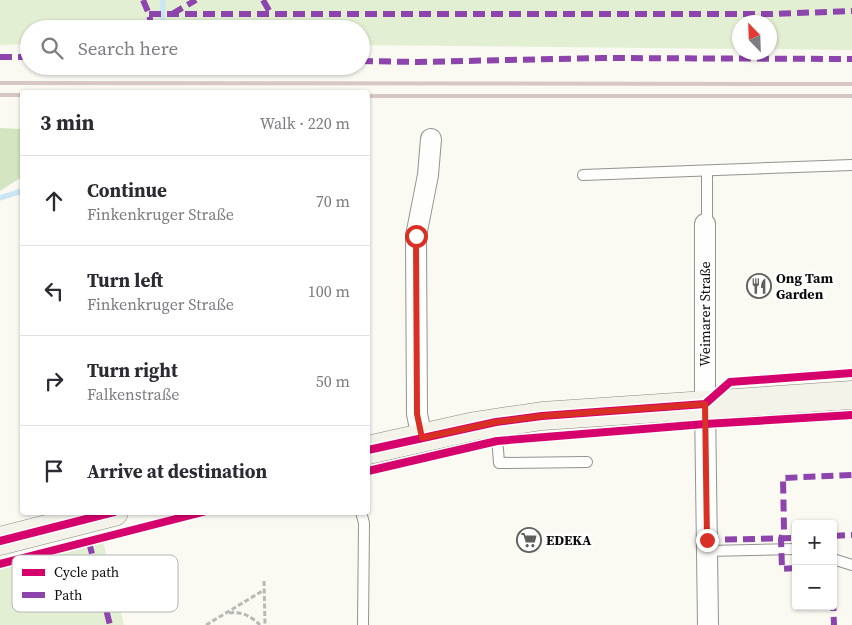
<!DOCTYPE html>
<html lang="en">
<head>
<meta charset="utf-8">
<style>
  body { margin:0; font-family:"Source Serif 4",serif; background:#f2f2f3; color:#2b2b33 }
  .controls { position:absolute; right:15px; bottom:15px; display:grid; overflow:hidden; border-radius:5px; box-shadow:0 1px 4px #0004 }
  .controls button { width:45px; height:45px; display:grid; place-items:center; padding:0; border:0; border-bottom:1px solid #e1e1e2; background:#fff; color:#2b2b33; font:25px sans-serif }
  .compass { position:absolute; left:732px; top:15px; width:45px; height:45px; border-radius:50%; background:#fff; box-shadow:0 1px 4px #0004; rotate:337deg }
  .stop { position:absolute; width:15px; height:15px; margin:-11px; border:4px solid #d93025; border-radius:50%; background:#fff }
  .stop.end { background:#d93025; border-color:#fff; box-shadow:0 1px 5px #0008 }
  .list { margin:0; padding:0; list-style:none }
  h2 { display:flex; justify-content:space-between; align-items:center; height:65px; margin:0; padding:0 20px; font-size:21px }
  h2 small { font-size:16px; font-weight:400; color:#7c7c81 }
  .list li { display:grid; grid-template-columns:32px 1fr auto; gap:15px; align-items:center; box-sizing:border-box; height:90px; padding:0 20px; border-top:1px solid #e1e1e2 }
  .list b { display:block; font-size:19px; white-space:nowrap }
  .list p { margin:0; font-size:16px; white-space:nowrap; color:#7c7c81 }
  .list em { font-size:16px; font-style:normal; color:#7c7c81 }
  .icon { flex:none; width:28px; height:28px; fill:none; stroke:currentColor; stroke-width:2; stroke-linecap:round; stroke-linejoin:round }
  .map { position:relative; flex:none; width:852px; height:625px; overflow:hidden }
  .search { position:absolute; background:#fff; box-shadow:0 1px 4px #0004; left:20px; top:20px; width:350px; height:55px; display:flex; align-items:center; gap:12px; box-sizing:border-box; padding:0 18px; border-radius:28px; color:#7c7c81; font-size:19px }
  .panel { position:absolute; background:#fff; box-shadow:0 1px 4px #0004; left:20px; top:90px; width:350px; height:425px; border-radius:5px }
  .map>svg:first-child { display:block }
</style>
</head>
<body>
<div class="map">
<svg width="852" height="625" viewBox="0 0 852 625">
  <rect width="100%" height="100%" fill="#faf9f2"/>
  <g fill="#e3efd3">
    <path d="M0,0H852V50L770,49V22H740L739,49L361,45V29H29V44L0,45Z"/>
    <path d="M103,541L124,625H0V566Z"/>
  </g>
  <path fill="#d4e6c1" d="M0,128L22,129V177L0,191Z"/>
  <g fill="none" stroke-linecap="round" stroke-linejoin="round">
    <g stroke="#cae5f3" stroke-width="5.5">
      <path d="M162,29L163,0"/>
      <path d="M0,198L22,191"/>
    </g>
    <defs>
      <g id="lane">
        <path d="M583,175L852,165"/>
        <path d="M705,224L707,217V171"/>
        <path d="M496,423L499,463L587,462"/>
        <path d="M361,512L364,523L363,625"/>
        <path d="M707,551L796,549"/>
        <path d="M833,559L852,565"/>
      </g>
      <g id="street">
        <path d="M705,224V404L708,625"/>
        <path d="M422,438L417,414L416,236L428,175L431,139"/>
      </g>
      <g id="secondary">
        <path d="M368,450L475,426L542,416L852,395"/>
        <path d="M0,541L114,512"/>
      </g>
    </defs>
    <use href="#lane" stroke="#949390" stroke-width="12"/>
    <use href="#street" stroke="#949390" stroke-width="22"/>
    <use href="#secondary" stroke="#8a8a87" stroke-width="29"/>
    <g stroke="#b8b8b6" stroke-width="3" stroke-dasharray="5 2.5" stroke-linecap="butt">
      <path d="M264,581L265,625"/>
      <path d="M229,613C241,611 251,616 260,625"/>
      <path d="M206,625L264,590"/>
    </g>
    <use href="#lane" stroke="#fefefd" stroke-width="10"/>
    <use href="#street" stroke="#fefefd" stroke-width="20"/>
    <use href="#secondary" stroke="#f4f3ea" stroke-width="28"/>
    <g stroke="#d6c6c6" stroke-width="4">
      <path d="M0,83L852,84"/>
      <path d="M0,95H22"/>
      <path d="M368,96H852"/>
    </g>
    <g stroke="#8e44ad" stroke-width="6" stroke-dasharray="12 6" stroke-linecap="butt">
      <path d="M143,0L149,14L152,29"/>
      <path d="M263,0L271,14"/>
      <path d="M149,14H772L852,11"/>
      <path d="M172,14L196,0"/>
      <path d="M0,57H29"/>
      <path d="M361,61L417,62L602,58L852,59"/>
      <path d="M833,536L852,535"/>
      <path d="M707,540L796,538"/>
      <path d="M89,542L110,625"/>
      <path d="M796,568L782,569L781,539L784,530L783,478L852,475"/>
      <path d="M833,599L834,625"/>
    </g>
    <defs>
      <g id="cycleway">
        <path d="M368,450L496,422L542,416L705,404L730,382L852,373"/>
        <path d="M368,471L497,441L705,424L852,415"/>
        <path d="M0,541L114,512"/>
        <path d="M0,564L203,512"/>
      </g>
    </defs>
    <use href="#cycleway" stroke="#fff" stroke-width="11"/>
    <use href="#cycleway" stroke="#d6006c" stroke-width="8"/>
  </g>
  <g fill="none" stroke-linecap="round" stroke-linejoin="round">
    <path stroke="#d93025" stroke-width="6" d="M416,236L417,414L422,438L496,422L542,416L705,404L707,540"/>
  </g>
  <defs>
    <symbol id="restaurant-ring" viewBox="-11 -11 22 22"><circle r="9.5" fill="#fff" stroke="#60605d" stroke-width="1.5"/><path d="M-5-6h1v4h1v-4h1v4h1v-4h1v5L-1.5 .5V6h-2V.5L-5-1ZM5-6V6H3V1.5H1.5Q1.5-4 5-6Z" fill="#60605d"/></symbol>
    <symbol id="supermarket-ring" viewBox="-11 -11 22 22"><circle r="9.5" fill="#fff" stroke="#60605d" stroke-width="1.5"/><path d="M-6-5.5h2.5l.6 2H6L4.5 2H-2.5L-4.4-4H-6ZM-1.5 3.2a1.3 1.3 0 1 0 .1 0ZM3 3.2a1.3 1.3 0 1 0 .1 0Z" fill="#60605d"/></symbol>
  </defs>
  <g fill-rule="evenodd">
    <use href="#restaurant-ring" x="745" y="272" width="28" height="28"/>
    <use href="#supermarket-ring" x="515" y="526" width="28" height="28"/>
  </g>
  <g text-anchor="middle" stroke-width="5" stroke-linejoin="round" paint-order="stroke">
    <g font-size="14" font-weight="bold" fill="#0d0d0d" stroke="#fff" text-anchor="start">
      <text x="776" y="283">Ong Tam<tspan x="776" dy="16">Garden</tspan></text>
      <text x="546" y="545">EDEKA</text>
    </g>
    <g font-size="14" fill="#0d0d0d" stroke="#fff">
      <text transform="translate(705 314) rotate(-90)" y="5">Weimarer Straße</text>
    </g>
  </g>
  <rect x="12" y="555" width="166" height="57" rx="8" fill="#fff" stroke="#b6b6b6" stroke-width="1"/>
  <rect x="22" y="569" width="23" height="7" fill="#d6006c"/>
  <rect x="22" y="592" width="23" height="6" fill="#8e44ad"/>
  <g font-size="14" fill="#0d0d0d">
    <text x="54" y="577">Cycle path</text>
    <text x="54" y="600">Path</text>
  </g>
</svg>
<div class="controls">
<button>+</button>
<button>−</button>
</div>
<svg class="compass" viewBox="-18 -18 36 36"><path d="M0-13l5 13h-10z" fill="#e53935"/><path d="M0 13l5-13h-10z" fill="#7c7c81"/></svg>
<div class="stop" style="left:416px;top:236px"></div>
<div class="stop end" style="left:707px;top:540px"></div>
<div class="search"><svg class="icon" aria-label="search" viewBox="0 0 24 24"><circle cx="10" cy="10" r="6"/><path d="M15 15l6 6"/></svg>Search here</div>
<section class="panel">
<h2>3 min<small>Walk · 220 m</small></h2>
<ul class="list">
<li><svg class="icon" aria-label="ahead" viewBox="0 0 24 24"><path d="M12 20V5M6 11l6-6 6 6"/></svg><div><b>Continue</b><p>Finkenkruger Straße</p></div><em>70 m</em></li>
<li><svg class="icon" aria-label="left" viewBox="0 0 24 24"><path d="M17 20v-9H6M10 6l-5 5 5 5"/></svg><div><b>Turn left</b><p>Finkenkruger Straße</p></div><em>100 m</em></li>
<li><svg class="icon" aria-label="right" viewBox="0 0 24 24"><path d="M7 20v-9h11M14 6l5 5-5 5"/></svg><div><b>Turn right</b><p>Falkenstraße</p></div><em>50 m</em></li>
<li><svg class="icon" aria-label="arrive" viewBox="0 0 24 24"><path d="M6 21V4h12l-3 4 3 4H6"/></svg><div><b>Arrive at destination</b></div></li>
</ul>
</section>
</div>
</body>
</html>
